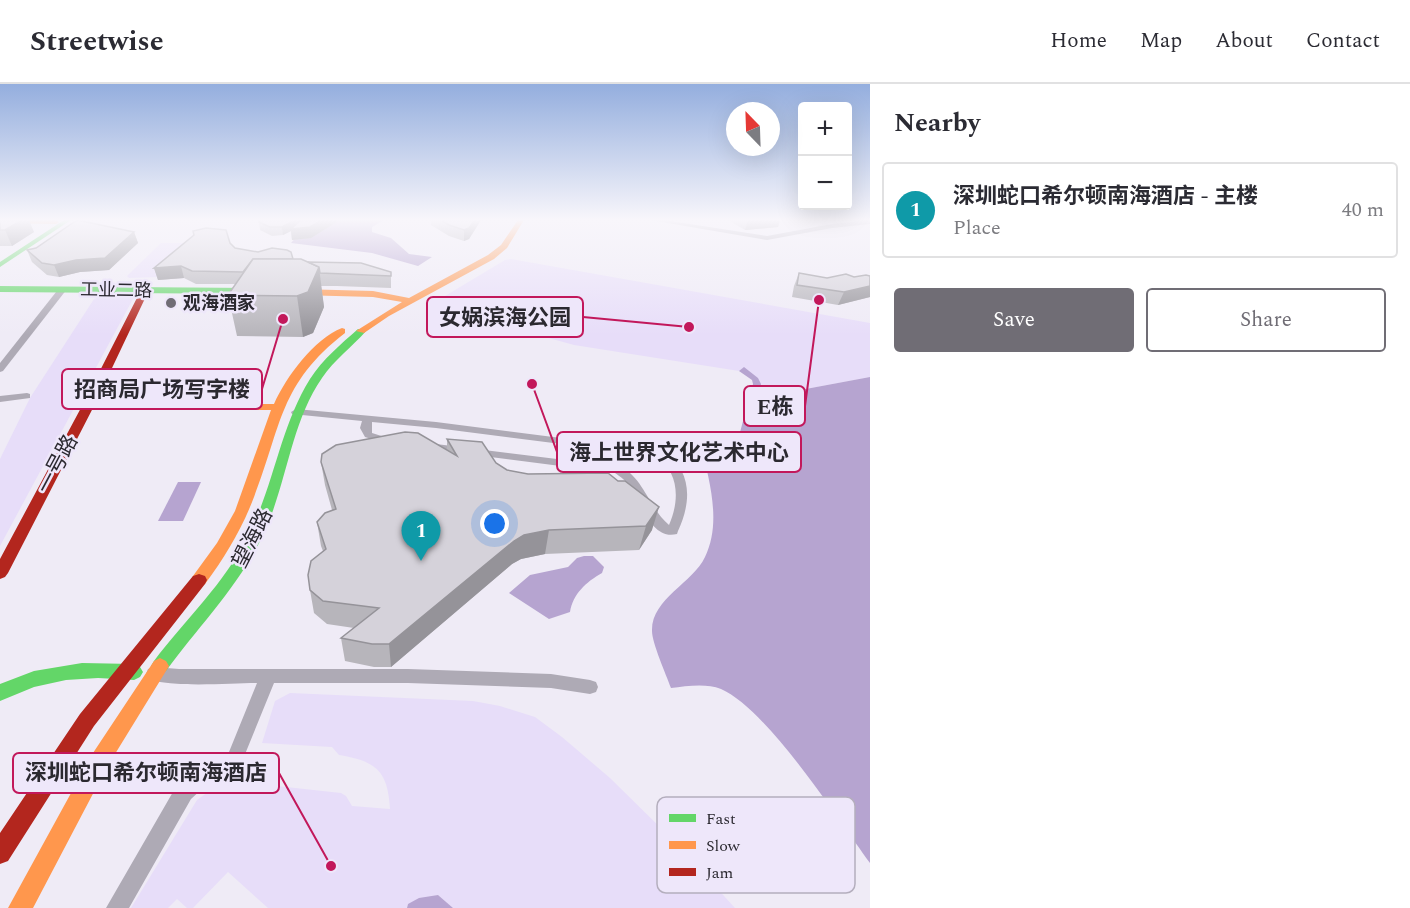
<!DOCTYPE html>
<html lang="en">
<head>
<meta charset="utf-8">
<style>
  body { margin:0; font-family:Spectral,"Noto Sans SC",serif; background:#f7f7f7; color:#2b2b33 }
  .controls { position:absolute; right:18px; top:18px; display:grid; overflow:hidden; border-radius:6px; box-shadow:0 6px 24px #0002 }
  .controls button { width:54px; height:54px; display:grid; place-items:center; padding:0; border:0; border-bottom:2px solid #e1e1e2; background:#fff; color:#2b2b33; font:30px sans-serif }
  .compass { position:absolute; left:726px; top:18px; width:54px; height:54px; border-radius:50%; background:#fff; box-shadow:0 6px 24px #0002; rotate:337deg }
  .you { position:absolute; left:495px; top:440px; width:21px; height:21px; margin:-15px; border:4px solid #fff; border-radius:50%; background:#1a73e8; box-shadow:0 0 0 9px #1a73e833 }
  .badge { display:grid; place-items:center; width:39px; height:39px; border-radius:50%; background:#706d75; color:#fff; font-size:20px; font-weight:700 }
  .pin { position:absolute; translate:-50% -50px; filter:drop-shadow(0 2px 3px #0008) }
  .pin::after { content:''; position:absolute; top:32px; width:21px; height:18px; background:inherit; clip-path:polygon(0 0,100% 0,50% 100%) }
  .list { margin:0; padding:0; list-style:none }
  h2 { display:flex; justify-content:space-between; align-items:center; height:78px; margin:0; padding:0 24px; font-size:26px }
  h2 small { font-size:20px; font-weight:400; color:#7c7c81 }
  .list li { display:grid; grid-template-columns:39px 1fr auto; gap:18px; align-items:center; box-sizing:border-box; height:96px; margin:0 12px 12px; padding:0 12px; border:2px solid #e1e1e2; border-radius:6px }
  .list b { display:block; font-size:22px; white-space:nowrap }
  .list p { margin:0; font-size:20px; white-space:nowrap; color:#7c7c81 }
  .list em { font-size:20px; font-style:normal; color:#7c7c81 }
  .actions { display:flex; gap:12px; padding:18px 24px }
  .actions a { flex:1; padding:14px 0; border:2px solid #706d75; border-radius:6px; text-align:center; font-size:21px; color:#706d75 }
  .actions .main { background:#706d75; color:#fff }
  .map { position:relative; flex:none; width:870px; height:824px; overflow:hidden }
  header { display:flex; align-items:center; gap:36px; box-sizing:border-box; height:84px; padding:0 30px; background:#fff; border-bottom:2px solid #e1e1e2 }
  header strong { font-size:28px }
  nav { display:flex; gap:33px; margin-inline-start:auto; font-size:21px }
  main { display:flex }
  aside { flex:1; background:#fff }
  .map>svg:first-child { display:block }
</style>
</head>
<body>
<header>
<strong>Streetwise</strong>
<nav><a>Home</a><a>Map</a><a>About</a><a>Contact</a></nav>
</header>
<main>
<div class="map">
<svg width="870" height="824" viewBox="0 0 870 824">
  <rect width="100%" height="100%" fill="#efebf6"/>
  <g fill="#e7ddf9">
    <path d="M161,159H190L158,193L129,194L127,192Z"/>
    <path d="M511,175L870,239V293L795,307L761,318L759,317L762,306L744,284L739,287L574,261L430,221L505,176Z"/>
    <path d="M131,210L134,213L0,462V375L30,314L94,215L103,211Z"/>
    <path d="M290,609L473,617L500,622L535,633L562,653L610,694L672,755L735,824H453L438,811L408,820L407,824H268L228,788L193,824H187L177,815L168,824H131L197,716L208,708L224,700L241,698L341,709L346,712L352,722L390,725C388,686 375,677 339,671L332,663L262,659L275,617Z"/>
  </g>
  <g fill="#b6a4d0">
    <path d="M311,136H384L372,143V148L391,154L409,170L432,173L418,182L372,169L291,159Z"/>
    <path d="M744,283L758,294L761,300L755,332L758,331L761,318L795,307L870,293V779C837,734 768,626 721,605C706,599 687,602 671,604C666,590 652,559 652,547C651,515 693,499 705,473C722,438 709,396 701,361L723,360L739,352L753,300L752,296L739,287Z"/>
    <path d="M178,398H201L183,437H158Z"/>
    <path d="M584,472H593L604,483L602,489C586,498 573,510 570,528L549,535L509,509L530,491L568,483L577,474Z"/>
    <path d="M438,811L453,824H407L408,820L419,814Z"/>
  </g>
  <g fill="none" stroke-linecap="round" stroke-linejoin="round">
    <g fill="#aeaab5" fill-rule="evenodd">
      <path d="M650,136H664L767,152L832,140L870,136V140L832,144L767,156Z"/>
      <path d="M60,203L67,205L3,287L0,288V279Z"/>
      <path d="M27,309L30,310V314L0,318V312Z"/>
      <path d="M296,325L436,338L663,367C692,386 692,417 678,447L677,450C651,457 641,417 629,402C625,396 621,393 615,389L428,365L423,362L428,359L622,383C645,397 649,424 669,441C680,416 679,388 656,372L436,344L372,338V349L391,355L392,357L387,360L365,353L360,344L362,337L292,330L291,328Z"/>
      <path d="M154,583L179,585H408L551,590L590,596L596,598L598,603L596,608L590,610L551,604L408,599H274L241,680L214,694L191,715L129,824H106L177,701L201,682L229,668L257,599C230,599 173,604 148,595L146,590L148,585Z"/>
    </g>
    <g fill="#63d668" fill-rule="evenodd">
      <path d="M64,136H71L0,183V178Z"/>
      <path d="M0,202L253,204L257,207L253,210L0,208Z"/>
      <path d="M358,245L366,247C352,263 334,276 322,294C290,340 287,402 262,453C238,503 198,543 166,587L160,590L154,587L151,582L154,577C185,536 225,499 248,452C274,402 280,343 310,295C323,275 341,260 358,245Z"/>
      <path d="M82,579L134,580L140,583L143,588L140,593L134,596L98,594L66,596L34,603L0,617V600L34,587Z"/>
    </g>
    <g fill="#ff974d" fill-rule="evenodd">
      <path d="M0,136H56L59,138L56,140L0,139Z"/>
      <path d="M518,136H524L507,164L494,175L389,232L364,249L356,247L402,218L373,213L299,211L295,208L299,205L373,207L409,214L488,171L501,161Z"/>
      <path d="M342,244L345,245V249C279,300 282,341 254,413C242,445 225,473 205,500L199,502L193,500L191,496L193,492L217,459L235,427L271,326L88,325L82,322L88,319L274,320C286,293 314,255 342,244Z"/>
      <path d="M160,574L166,577L169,582L166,587L107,683L33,824H8L93,669L154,577Z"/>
    </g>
    <g fill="#b3261e" fill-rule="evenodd">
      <path d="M145,203L149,206L94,322L8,489L5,493L0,495V475L82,322L141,206Z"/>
      <path d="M199,490L205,492L207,496L205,500L94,642L8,777L0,780V749L80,630L193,492Z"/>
    </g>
  </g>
  <g fill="#b7b5bb">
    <path d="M0,136L34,148L12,162H0Z"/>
    <path d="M263,136H340L311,154L292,156L291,147L283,151L272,152L260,146L259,138Z"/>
    <path d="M431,136H481L469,155L464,157L449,152L431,141Z"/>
    <path d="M728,136H780L778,143L745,146Z"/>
    <path d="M134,148L138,159L109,186L80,188L59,193L47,191L32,178L27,166Z"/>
    <path d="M230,159L235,164L308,178L391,188V204L337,202H321L324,223L313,249L303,253L237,252L228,211L235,200H196L184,194L158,196L154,184Z"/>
    <path d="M799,189L827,194L870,192V213L838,221L792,213L794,202Z"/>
    <path d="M447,355L496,379L507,386L528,390L608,389L652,446L639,466L545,470L521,475L512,480L391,583H374L345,577L341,554L354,544L327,540L314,529L310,506L323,467L321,462L317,438L332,426L325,401L321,378L447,366Z"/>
  </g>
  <g fill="#959399">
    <path d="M12,136H29L34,148L12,162L5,146Z"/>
    <path d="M295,136H340L311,154L292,156L291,147L283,151L282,143Z"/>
    <path d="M475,136H481L469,155L464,157V146Z"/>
    <path d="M748,136H780L778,143L745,146Z"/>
    <path d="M134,148L138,159L109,186L80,188L59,193L54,181Z"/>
    <path d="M181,182L184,194L158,196L154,184Z"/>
    <path d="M319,183L324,223L313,249L303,253L297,212Z"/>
    <path d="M870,202V213L838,221L844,208Z"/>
    <path d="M659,423L652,446L639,466L646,442Z"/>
    <path d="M549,446L545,470L521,475L512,480L391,583L389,560L514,457L524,451Z"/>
  </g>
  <g fill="#d5d2da" stroke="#959399" stroke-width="1.5">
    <path d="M0,136H22L5,146H0Z"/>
    <path d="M77,136L134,148L105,174L76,176L54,181L42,179L27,166L36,164Z"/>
    <path d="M263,136H295L282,143H270L259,138Z"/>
    <path d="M301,136H322L310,143L291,145Z"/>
    <path d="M441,136H475L469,144L464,146L449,141Z"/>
    <path d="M206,144L226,146L230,159L235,164L258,168L272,164L287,166L291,168L293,175H253L243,188L192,187L181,182L154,184L194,151L193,147Z"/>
    <path d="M253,175H301L319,183L308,208L297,212L228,211Z"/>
    <path d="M308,178L361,179L391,188V192L320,189L319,183Z"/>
    <path d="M799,189L827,194L846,190L854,193L866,191L870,192V202L844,208L797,201Z"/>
    <path d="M405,348L418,349L457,372L447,355L482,358L496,379L507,386L528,390L608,389L618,397H625L659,423L646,442L549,446L524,451L514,457L389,560H372L341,554L379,524L323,517L310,506L308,491L311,477L326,465L317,438L325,429L336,425L321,378L322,370L336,361Z"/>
  </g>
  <linearGradient id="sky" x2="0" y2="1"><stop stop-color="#94aede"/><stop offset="0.54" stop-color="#f8f6fb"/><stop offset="1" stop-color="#f8f6fb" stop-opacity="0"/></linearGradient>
  <rect width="870" height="251" fill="url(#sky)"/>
  <circle fill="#706d75" stroke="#eee7fa" stroke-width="2" cx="171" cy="219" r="6"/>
  <g text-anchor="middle" stroke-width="5" stroke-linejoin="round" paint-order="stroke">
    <g font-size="18" fill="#2b2930" stroke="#eee7fa">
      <text transform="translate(116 206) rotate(1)" y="6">工业二路</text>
    </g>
    <g font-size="18" font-weight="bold" fill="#2b2930" stroke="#eee7fa" text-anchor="start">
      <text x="183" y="225">观海酒家</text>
    </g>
    <g font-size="21" fill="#2b2930" stroke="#eee7fa">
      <text transform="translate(57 380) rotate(-62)" y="7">一号路</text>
      <text transform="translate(252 454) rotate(-63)" y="7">望海路</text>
    </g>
  </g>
  <rect x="657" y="713" width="198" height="96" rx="9" fill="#eee7fa" stroke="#b4aebd" stroke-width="1.5"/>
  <rect x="669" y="730" width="27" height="8" fill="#63d668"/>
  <rect x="669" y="757" width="27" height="8" fill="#ff974d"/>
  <rect x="669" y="784" width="27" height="8" fill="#b3261e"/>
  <g font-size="16" fill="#2b2930">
    <text x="706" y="740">Fast</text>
    <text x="706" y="767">Slow</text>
    <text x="706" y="794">Jam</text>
  </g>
  <path fill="none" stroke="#c2185b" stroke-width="2" d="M689 243L583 233M283 235L262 305M819 216L805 322M532 300L557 368M331 782L279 689"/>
  <g fill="#c2185b" stroke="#eee7fa" stroke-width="2">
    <circle cx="689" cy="243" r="6"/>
    <circle cx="283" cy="235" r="6"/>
    <circle cx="819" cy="216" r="6"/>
    <circle cx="532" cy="300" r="6"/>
    <circle cx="331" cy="782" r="6"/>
  </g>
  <g fill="#eee7fa" stroke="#c2185b" stroke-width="2">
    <rect x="427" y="213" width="156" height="40" rx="6"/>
    <rect x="62" y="285" width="200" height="40" rx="6"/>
    <rect x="744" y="302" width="61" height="40" rx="6"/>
    <rect x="557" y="348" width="244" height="40" rx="6"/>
    <rect x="13" y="669" width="266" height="40" rx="6"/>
  </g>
  <g font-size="22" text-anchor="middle" font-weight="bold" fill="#2b2930">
    <text x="505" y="241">女娲滨海公园</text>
    <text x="162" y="313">招商局广场写字楼</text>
    <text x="775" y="330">E栋</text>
    <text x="679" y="376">海上世界文化艺术中心</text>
    <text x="146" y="696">深圳蛇口希尔顿南海酒店</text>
  </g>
</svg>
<div class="controls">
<button>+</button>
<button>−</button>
</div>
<svg class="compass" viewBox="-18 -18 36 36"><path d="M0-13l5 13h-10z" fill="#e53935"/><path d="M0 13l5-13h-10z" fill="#7c7c81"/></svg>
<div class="you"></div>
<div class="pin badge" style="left:421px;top:477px;background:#0f9aa8">1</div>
</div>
<aside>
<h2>Nearby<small></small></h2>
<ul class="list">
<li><span class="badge" style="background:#0f9aa8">1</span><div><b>深圳蛇口希尔顿南海酒店 - 主楼</b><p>Place</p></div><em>40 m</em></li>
</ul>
<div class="actions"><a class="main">Save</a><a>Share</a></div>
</aside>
</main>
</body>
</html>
